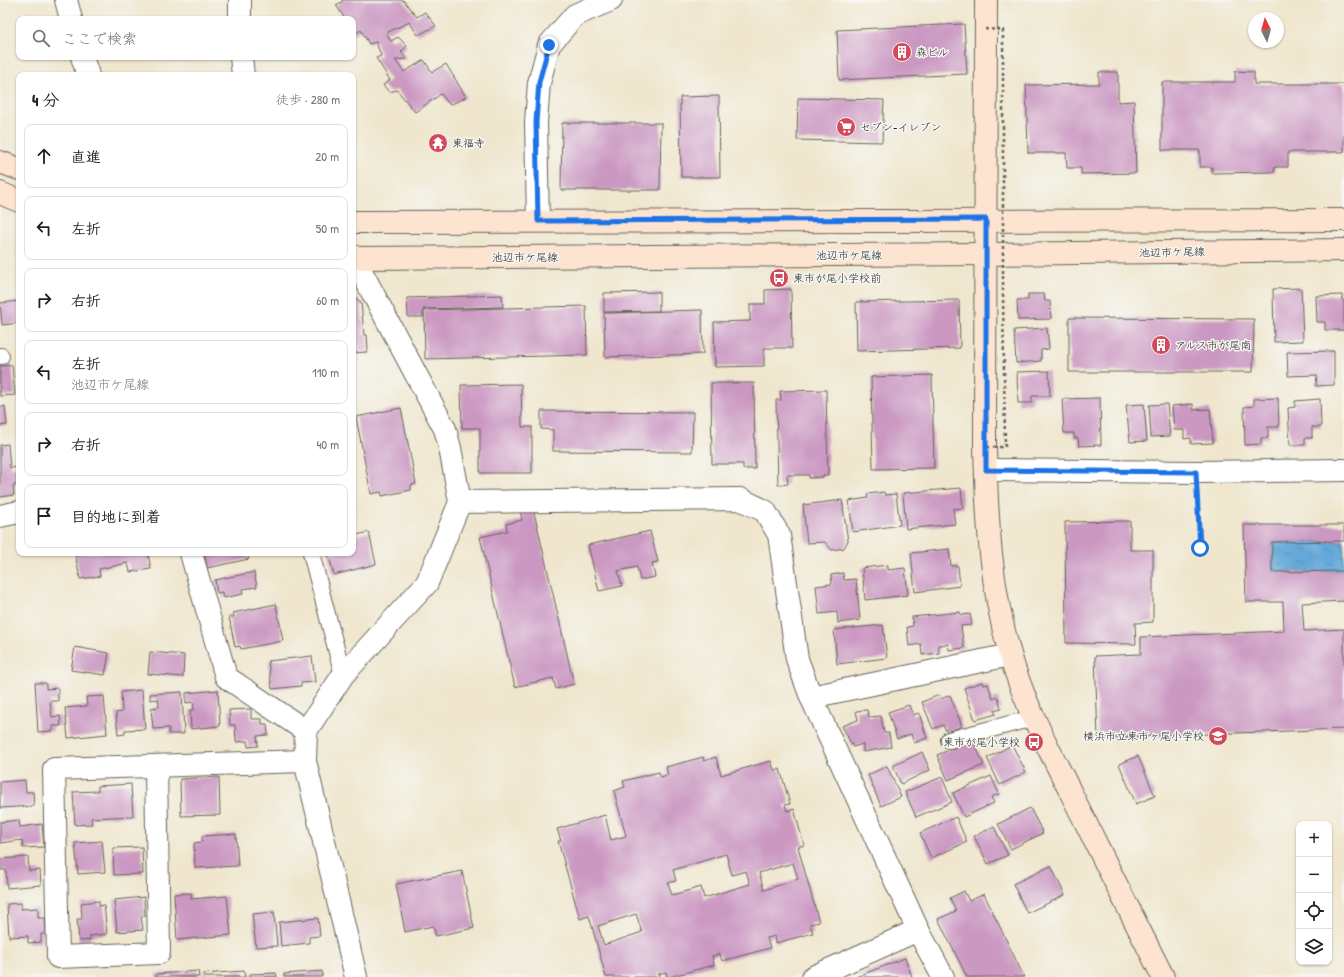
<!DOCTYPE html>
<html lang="ja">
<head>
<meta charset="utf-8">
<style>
  body { margin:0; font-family:"Patrick Hand","Klee One",sans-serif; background:#f6f6f6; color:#222 }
  .controls { position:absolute; right:12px; bottom:12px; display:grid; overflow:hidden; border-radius:8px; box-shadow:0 1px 3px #0004 }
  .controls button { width:36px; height:36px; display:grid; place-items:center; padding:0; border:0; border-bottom:1px solid #e0e0e0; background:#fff; color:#222; font:20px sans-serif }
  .compass { position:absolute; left:1248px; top:12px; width:36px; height:36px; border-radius:50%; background:#fff; box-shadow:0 1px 3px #0004; rotate:355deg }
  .stop { position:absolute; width:12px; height:12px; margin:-9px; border:3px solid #1a73e8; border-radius:50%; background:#fff }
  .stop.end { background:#1a73e8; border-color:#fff; box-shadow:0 1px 4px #0008 }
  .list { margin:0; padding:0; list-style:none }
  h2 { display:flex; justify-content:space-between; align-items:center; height:52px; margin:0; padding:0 16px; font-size:17px }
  h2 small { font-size:13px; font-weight:400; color:#767676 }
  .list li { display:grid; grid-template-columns:26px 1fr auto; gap:12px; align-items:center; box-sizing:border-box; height:64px; margin:0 8px 8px; padding:0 8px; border:1px solid #e0e0e0; border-radius:8px }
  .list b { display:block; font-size:15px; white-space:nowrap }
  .list p { margin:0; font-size:13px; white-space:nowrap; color:#767676 }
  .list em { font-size:13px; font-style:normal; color:#767676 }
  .icon { flex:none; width:22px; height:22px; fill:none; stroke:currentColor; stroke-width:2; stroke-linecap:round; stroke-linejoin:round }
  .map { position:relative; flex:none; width:1344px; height:977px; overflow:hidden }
  .search { position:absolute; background:#fff; box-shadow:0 1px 3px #0004; left:16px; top:16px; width:340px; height:44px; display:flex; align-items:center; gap:10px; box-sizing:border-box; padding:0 14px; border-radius:8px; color:#767676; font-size:15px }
  .panel { position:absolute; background:#fff; box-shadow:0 1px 3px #0004; left:16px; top:72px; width:340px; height:484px; border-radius:8px }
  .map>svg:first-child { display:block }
</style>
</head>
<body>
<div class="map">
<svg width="1344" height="977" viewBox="0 0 1344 977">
  <defs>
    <pattern id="water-ripples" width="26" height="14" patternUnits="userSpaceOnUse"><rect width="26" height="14" fill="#63a9d9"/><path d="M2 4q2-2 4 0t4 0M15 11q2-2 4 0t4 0" fill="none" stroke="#5189af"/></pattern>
  </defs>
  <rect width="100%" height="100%" fill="#f6f6f2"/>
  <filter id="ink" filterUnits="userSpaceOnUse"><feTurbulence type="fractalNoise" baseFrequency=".025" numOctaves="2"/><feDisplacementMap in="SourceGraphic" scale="8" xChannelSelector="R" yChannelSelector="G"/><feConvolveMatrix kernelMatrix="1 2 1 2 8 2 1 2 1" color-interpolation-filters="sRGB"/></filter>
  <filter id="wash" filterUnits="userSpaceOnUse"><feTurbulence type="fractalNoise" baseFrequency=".012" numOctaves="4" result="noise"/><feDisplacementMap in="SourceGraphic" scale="16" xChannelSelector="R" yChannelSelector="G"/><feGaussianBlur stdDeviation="0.9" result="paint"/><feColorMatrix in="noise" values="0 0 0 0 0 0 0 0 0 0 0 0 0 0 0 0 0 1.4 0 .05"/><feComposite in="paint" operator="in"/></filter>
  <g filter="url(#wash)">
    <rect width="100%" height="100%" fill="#efe6cd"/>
    <path fill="url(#water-ripples)" stroke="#40627a" d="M1344,541V571L1272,572V542Z"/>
    <g id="blocks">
      <g fill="#cb98c2" fill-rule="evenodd">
        <path d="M342,0H403L417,17L425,12L436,26L418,35L409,22L386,33L391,41L398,37L407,46L401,52L407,59L395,60L404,72L424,60L432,72L446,64L466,97L450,105L441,94L415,112L397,90L389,92L383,85L390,80L376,58L381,56L376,42L369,44L361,30L353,35V19H345L336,5L342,2Z"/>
        <path d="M221,16V19H195V18Z"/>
        <path d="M964,24L967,74L839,80L837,30Z"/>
        <path d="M1235,71L1254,72V84H1344V152H1288V167H1275L1274,172L1212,173V167H1200V150H1162V82H1235Z"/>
        <path d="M1099,72H1118V102L1134,101L1136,173L1081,174V168H1067L1066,153H1028L1026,85L1099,84Z"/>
        <path d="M719,96L720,177H681L680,97Z"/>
        <path d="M798,98L884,100L882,142L797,140Z"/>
        <path d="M562,123H661L660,190H561Z"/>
        <path d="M1301,288L1303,341L1274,342L1273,289Z"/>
        <path d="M791,289L792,348H764V366L715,367L714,322L750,321V304H765V290Z"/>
        <path d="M659,292V311L604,312V293Z"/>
        <path d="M1028,294H1044L1045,301H1050L1051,319L1018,320L1017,300H1028Z"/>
        <path d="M502,295L503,307L423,309V317H408L407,298Z"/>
        <path d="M1342,295L1343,301H1344V330H1325V322H1317L1316,296Z"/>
        <path d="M353,296L361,302L364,335H367L368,350H366L367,352L353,353Z"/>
        <path d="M959,300L960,348L857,351L856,302Z"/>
        <path d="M19,301V323L2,325L0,303Z"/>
        <path d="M586,306L587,355L425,359L424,310Z"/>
        <path d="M702,310L703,354L605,357L604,313Z"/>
        <path d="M1069,318L1254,319L1253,372H1069Z"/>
        <path d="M1047,328L1049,349L1041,350V361L1016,363L1014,330Z"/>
        <path d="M1334,351V385L1316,386L1317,375L1288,376L1287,352Z"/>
        <path d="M12,365L15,395L0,396V366Z"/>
        <path d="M1049,371L1050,396H1032V403H1018L1017,372Z"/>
        <path d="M932,375L934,468L873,469L871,377Z"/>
        <path d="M711,383H754L755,469H743V464H712Z"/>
        <path d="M521,384L522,427H532V473H480V428H462L461,385Z"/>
        <path d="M826,390L828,475H823V477L809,478V475H787L788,484L778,485L776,400H781L780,391Z"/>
        <path d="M1100,398L1101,445L1079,446L1078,438H1074V433H1064L1062,399Z"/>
        <path d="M1278,398L1279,427H1268V438H1261V444L1245,445L1244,407L1254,406V399Z"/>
        <path d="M1320,399L1321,427H1312V438H1305V445H1290L1288,408L1295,407V401Z"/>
        <path d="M1144,404L1147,441L1130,442L1126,405Z"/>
        <path d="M1167,404L1170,436L1151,437L1149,405Z"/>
        <path d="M1193,404V410L1210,409L1213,443L1191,444V438L1184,439V430H1174L1172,406Z"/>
        <path d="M5,406L7,425L0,426V407Z"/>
        <path d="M401,408L416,484L411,485V490L382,496L381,492L371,494L356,417Z"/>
        <path d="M541,411L693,412L692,452L553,451V430L541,429Z"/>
        <path d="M8,444L10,468L16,467L18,485H13L14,495L0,497V445Z"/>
        <path d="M961,488L963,508L953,509L955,524L906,529L903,493Z"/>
        <path d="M884,492L885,495L896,494L900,525L853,532L849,501L868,498L867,494Z"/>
        <path d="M842,500L848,541L844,548L832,550L825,542L807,543L803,505Z"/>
        <path d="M533,508L574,684L556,689L553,678L515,687L480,537L507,531L506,524L522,520L520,511Z"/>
        <path d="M1130,521V550H1153V622L1135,623L1136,644L1066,643L1065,522Z"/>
        <path d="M1244,525H1344V541L1272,542V572L1344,571V601L1302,603L1304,631L1344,629V729L1098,738L1095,656L1141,654V637L1284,631L1283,602H1246Z"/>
        <path d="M650,531L658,562L652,563L655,577L640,580L637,567L618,571L622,586L599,591L588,545Z"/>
        <path d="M369,532L376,564L334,575L328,553H353V536Z"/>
        <path d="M949,549L951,566H958L960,586L915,592L911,553Z"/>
        <path d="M75,553H148L151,569L130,572L128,563L99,569L100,576L80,579Z"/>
        <path d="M204,553H247L249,559L207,568Z"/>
        <path d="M888,565V570L905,568L908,595L865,600L862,568Z"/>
        <path d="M254,572L257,587L242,589L243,594L223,598L222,592L217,593L215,580Z"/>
        <path d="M843,573L844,580L856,579L860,620L838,623L837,612L819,614L816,586L832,584L831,575Z"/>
        <path d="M276,604L283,641L241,649L240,646L235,647L229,617H234L233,613Z"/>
        <path d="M960,612L961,615L970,614L972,625L961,626L964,648L949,650L948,644L938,645L939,653L922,655L921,644L909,646L907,627L913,626L912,617Z"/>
        <path d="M883,625L887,658L837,664L834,630Z"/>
        <path d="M75,647L109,653L105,675L71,670Z"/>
        <path d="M150,652L184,655L183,677L148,674Z"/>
        <path d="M312,656L315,682L301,683V686L272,689L268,661Z"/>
        <path d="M982,682L983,685L988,684L993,699L998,697L1001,709L994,711L996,714L975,720L964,688Z"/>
        <path d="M35,683H46V689L58,688V701H50L52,717L60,716L61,726H53V731L38,732Z"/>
        <path d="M142,690L145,729L125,730V734L118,735L116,713L122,712L121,692Z"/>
        <path d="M218,690L220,726L191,729L190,710H194L193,702L186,703V693Z"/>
        <path d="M182,692L184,734H169V728L153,729L151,708L159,707L158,699L150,700V694Z"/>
        <path d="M939,695L941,699L950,695L962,726L947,732L943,725L933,729L922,702Z"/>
        <path d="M104,696L107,734L68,738L65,708L87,706L86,697Z"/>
        <path d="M909,705L913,715L919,713L927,738L914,743L911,734L897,739L888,712Z"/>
        <path d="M251,709V719H262V724H267L268,735L257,736L258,746L248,747L247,741L236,742L235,725H230L229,710Z"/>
        <path d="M867,710L869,717L881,716L884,733H889L891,747L863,752V744L853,747L842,726L858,720L856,711Z"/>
        <path d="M973,740L984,765L948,780L937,755Z"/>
        <path d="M1012,745L1026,772L1000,785L987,758Z"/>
        <path d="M922,752L930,770L901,784L893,766Z"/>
        <path d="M1138,756L1155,796L1136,804L1119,764Z"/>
        <path d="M703,757L704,761L716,757L721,775L771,761L774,770L780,769L790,804L785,805L787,811L794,809L804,845L798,847L819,922L810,924L813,933L776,943L775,936L767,938L770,948L722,961L720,954L712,956L714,965L669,977H667L666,972L658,974L659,977H606L589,916L580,919L558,841H561L557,829L605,815L611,840L626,836L614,791L625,787L623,781L659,772L660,777L668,775L666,767ZM726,854L732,875L746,871L750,884L704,898L701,887L672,895L668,883L676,881L673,870ZM793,863L798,879L764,890L759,873ZM636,914L642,932L604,945L598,926Z"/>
        <path d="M887,766L901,797L881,806L868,775Z"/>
        <path d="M991,776L999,794L991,797L994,803L964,817L953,793Z"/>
        <path d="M219,777L220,815L181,816L180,779Z"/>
        <path d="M942,777L952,802L916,817L905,792Z"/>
        <path d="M25,780L26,792H33L34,806L0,808V782Z"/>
        <path d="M131,784L133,816L91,818L92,824L75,825L73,792L98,791V786Z"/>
        <path d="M1030,808L1043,833L1011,849L998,824Z"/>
        <path d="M956,817L967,842L931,858L920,833Z"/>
        <path d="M19,820L20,827L42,824L44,847L23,848L22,840L0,843V822Z"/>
        <path d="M994,827L1008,855L988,864L974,836Z"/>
        <path d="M236,834L238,866L195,868L194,843L202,842V836Z"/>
        <path d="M102,841L105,872L78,874L75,843Z"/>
        <path d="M142,847L143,874L114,875L113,848Z"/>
        <path d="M28,857L29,871L40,870L41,885L7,888L6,870H1L0,859Z"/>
        <path d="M1051,866L1065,895L1027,913L1013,884Z"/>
        <path d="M462,871L474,928L436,936L433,926L405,932L396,884Z"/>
        <path d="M964,891L969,901L984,894L1024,977H967L938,919L956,911L950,898Z"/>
        <path d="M191,893V899L227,896L231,935L177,940L174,894Z"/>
        <path d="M144,897L145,916H141L143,930L117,932L114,900Z"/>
        <path d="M99,901V906L104,905L107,934L90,936V940L79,941L77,919H82L81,903Z"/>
        <path d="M21,903V909L38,908V918H45L46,934H41V942L28,943V936L9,937L7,904Z"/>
        <path d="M274,912L277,946L256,947L252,914Z"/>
        <path d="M318,918L320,936L309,937V943L281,946L279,922Z"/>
        <path d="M905,958L912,977H856Z"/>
        <path d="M198,971L199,977H156V974Z"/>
        <path d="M244,971L245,977H203V974Z"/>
        <path d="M322,971V977H284V974Z"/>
        <path d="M276,973L277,977H250V974Z"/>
      </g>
    </g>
  </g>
  <g filter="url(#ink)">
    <use href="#blocks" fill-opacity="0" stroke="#66635a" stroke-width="1"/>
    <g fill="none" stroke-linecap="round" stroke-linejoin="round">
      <defs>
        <g id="lane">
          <path d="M0,356H1"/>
          <path d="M311,553L343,675"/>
          <path d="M949,740L1033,718"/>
        </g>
        <g id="street">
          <path d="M66,0L71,19"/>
          <path d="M240,0V19"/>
          <path d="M82,57L88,75"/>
          <path d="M241,57L243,75"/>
          <path d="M538,221L536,122L539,83L549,45L575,15L611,0"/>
          <path d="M353,256L445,429L450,448L460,502L427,583L343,675L306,731L305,761L356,977"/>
          <path d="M986,470L1196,472L1344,470"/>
          <path d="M460,502L740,499L765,511L779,535L797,659L811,697L918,930L943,977"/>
          <path d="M0,516L19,512"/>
          <path d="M191,553L226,677L306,731"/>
          <path d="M811,697L1010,655"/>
          <path d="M156,766L159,953L58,957L54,769L305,761"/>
          <path d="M813,977L918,930"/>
        </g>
        <g id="secondary">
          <path d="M986,0L985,447C987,519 990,585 1010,654C1024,704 1049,749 1072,795C1102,856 1132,916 1163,977"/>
          <path d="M0,162L19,169"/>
          <path d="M0,193L19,201"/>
          <path d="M353,222L1344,220"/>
          <path d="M353,258L986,254L1344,250"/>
        </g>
      </defs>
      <use href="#lane" stroke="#66635a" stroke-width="18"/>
      <use href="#street" stroke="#66635a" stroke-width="24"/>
      <use href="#secondary" stroke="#66635a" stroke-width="24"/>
      <path stroke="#66635a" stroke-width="2.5" stroke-dasharray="3 3" stroke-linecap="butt" d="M1197,497L1200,548"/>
      <use href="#lane" stroke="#fff" stroke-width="16"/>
      <use href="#street" stroke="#fff" stroke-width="22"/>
      <use href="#secondary" stroke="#fde4d1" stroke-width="22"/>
      <path stroke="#66635a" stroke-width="2.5" stroke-dasharray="3 3" stroke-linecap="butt" d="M985,29L1003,30V293L1005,447H985"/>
    </g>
  </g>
  <g fill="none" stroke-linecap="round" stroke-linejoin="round" filter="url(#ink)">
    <path stroke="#1a73e8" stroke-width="5" d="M549,45L539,82L536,122L538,221L986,219V470L1196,472L1200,548"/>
  </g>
  <defs>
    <symbol id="building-disc" viewBox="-11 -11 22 22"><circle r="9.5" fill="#d1495b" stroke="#f6f6f2"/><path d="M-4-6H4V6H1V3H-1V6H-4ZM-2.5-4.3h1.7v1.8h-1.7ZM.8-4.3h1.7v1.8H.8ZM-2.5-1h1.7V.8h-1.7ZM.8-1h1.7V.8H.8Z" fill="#fff"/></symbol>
    <symbol id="supermarket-disc" viewBox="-11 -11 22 22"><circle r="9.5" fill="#d1495b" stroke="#f6f6f2"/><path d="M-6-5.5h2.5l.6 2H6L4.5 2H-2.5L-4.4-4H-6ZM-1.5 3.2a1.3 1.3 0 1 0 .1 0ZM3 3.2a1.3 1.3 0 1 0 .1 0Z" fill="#fff"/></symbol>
    <symbol id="temple-disc" viewBox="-11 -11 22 22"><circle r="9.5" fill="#d1495b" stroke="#f6f6f2"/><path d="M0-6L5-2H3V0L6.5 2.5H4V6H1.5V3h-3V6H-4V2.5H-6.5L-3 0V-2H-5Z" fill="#fff"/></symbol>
    <symbol id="bus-disc" viewBox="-11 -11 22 22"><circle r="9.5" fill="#d1495b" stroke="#f6f6f2"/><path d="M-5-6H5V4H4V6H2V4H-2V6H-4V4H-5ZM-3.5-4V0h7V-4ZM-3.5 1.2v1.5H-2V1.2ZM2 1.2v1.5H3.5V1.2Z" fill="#fff"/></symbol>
    <symbol id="school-disc" viewBox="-11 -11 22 22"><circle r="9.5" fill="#d1495b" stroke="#f6f6f2"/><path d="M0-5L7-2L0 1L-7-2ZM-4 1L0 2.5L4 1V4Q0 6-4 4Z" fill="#fff"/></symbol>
  </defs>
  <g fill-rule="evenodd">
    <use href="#building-disc" x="891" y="41" width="22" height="22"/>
    <use href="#supermarket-disc" x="835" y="116" width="22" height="22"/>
    <use href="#temple-disc" x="427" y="132" width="22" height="22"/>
    <use href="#bus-disc" x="768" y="267" width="22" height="22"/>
    <use href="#building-disc" x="1150" y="334" width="22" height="22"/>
    <use href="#school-disc" x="1207" y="725" width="22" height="22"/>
    <use href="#bus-disc" x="1023" y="731" width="22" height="22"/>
  </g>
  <g text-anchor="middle" stroke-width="3" stroke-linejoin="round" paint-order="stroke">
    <g font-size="11" fill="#1c1c1c" stroke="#f6f6f2" text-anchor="start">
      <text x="916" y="56">森ビル</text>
      <text x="860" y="131">セブン-イレブン</text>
      <text x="452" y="147">東福寺</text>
      <text x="793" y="282">東市が尾小学校前</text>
      <text x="1175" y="349">アルス市が尾南</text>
      <text x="1204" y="740" text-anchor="end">横浜市立東市ヶ尾小学校</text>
      <text x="1020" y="746" text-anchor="end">東市が尾小学校</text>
    </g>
    <g font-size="11" fill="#1c1c1c" stroke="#f6f6f2">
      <text transform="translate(1172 252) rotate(-1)" y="4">池辺市ケ尾線</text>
      <text x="849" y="259">池辺市ケ尾線</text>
      <text x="525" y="261">池辺市ケ尾線</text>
    </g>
  </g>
</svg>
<div class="controls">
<button>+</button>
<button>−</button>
<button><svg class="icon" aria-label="locate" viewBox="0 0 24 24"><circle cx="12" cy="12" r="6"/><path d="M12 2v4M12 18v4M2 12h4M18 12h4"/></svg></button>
<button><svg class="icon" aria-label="layers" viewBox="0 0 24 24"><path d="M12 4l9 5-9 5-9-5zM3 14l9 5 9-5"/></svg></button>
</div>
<svg class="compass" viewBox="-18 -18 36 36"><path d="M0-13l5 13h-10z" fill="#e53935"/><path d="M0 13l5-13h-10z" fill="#767676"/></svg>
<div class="stop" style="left:1200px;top:548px"></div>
<div class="stop end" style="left:549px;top:45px"></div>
<div class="search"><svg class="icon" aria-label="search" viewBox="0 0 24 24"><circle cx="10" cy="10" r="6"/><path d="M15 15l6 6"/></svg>ここで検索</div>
<section class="panel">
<h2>4 分<small>徒歩 · 280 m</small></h2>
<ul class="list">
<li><svg class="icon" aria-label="ahead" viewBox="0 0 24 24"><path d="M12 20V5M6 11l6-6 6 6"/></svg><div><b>直進</b></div><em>20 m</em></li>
<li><svg class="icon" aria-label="left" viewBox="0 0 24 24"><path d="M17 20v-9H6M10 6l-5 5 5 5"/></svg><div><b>左折</b></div><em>50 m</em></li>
<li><svg class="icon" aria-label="right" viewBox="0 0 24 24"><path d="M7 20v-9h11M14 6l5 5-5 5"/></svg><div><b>右折</b></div><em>60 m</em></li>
<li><svg class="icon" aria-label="left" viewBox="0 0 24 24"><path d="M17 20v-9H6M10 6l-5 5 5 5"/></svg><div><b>左折</b><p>池辺市ケ尾線</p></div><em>110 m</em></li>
<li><svg class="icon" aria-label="right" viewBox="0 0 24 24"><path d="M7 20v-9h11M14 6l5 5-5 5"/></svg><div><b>右折</b></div><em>40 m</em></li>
<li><svg class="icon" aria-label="arrive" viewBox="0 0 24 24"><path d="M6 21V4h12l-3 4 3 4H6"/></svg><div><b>目的地に到着</b></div></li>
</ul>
</section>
</div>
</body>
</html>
